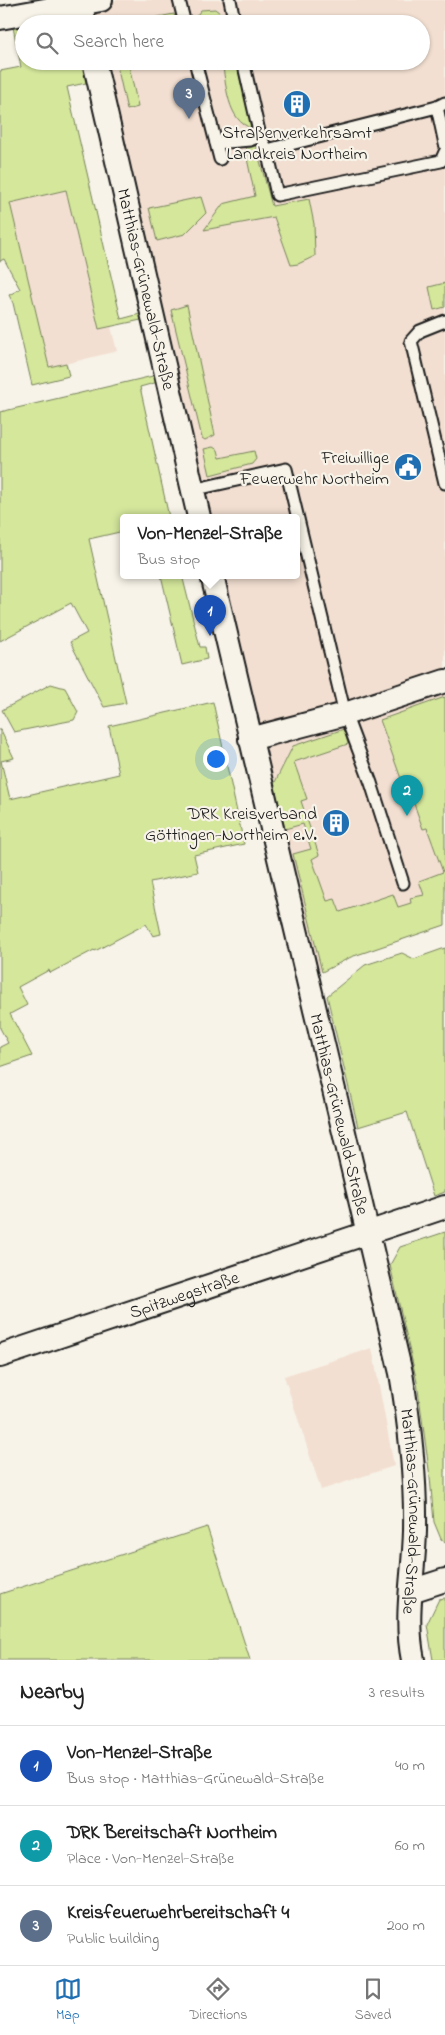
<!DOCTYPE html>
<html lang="en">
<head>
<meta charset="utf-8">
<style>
  body { margin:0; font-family:"Indie Flower",sans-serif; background:#f2f2f2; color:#222 }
  .you { position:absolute; left:215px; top:758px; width:18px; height:18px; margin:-12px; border:4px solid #fff; border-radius:50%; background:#1a73e8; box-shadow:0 0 0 8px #1a73e833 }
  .badge { display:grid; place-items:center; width:32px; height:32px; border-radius:50%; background:#1f6fb2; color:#fff; font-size:16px; font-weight:700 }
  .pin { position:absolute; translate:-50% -41px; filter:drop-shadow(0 1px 2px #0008) }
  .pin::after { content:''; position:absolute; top:26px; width:18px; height:15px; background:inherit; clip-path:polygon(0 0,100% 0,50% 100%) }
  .popup { position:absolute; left:120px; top:514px; width:180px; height:65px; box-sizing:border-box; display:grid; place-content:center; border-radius:5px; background:#fff; filter:drop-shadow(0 1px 4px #0005); font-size:16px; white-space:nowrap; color:#767676 }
  .popup b { font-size:19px; color:#222 }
  .popup::after { content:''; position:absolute; left:50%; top:100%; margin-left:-10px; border:10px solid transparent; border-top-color:#fff }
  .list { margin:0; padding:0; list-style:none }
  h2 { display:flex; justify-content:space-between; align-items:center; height:65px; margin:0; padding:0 20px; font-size:21px }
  h2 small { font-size:16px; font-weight:400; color:#767676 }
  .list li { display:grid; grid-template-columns:32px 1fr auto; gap:15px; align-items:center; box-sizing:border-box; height:80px; padding:0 20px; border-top:1px solid #e0e0e0 }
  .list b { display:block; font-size:19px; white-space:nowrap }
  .list p { margin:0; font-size:16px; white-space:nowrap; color:#767676 }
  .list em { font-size:16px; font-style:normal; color:#767676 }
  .icon { flex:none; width:28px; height:28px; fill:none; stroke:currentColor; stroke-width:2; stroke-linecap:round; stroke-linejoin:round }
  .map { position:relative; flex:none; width:445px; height:1660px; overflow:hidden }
  .search { position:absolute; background:#fff; box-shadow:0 1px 4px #0004; left:15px; right:15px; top:15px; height:55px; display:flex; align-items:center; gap:12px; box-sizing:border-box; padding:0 18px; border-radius:28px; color:#767676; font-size:19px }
  .sheet { height:305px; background:#fff }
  nav { display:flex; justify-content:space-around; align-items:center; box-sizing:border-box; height:70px; border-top:1px solid #e0e0e0; background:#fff; font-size:14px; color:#767676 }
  nav a { display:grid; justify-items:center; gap:2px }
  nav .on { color:#1f6fb2 }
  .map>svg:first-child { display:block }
</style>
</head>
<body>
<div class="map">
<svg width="445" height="1660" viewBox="0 0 445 1660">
  <rect width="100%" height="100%" fill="#f7f3e8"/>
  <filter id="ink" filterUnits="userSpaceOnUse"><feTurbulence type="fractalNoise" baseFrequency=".02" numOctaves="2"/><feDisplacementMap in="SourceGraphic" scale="10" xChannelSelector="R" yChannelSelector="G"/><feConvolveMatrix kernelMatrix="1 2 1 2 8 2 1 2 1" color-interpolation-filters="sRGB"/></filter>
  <g filter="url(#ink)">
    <g fill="#f2dfd1">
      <path d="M85,0H445V925L351,957L322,972L308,965L218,575H296V517H205L99,61H421V24H91Z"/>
      <path d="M66,190L99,329L111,327L117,351L49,368L10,203Z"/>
      <path d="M372,1348L394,1466L321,1490L284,1376Z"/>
    </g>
    <g fill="#d4e79b" stroke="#78825c">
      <path d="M215,9L225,17L227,24H213L212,19L196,23L197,15L201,10Z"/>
      <path d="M174,14L176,24H129L131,22Z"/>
      <path d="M24,25V61H81L86,83L67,87L121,319L140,314L141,320L99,329L66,190L10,203L49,367L66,363L69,376L32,385L13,303L9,295L20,289L4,259L0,261V71L21,67L13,27Z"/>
      <path d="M116,61H128L138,107L127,110Z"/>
      <path d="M222,61H236L252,128C227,122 226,83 222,61Z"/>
      <path d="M256,146L272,206L309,199L314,224L315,256L298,264L291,265L274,217L204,230L223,204L255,196L245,149Z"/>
      <path d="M201,197L206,213L185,234L157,241L149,208Z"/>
      <path d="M445,283V307L434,310L429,287Z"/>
      <path d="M187,305L215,435L205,440L202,438L171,310Z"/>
      <path d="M157,375L158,382L140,387L169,517H124V531L89,539L126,703L104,707L70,642L87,633L71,603L0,641V412Z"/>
      <path d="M213,447L218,450L220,458L254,451L256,459L252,464L210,475L204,449Z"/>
      <path d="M161,575H182L200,647H205L207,659L182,665Z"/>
      <path d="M51,684L65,688L78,712L74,720L14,732L2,710Z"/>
      <path d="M445,697V925L351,957L322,972L293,854L311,849L303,824L285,829L274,784L293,746L344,729L348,744L294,762L307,799L301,801L319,855L312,859L327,901L335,899L340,912L393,894L398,907L411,903L410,898L424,895L419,881L443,872L427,828L423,829L413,801H409L380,720Z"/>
      <path d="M213,702L244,844L194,855L198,872L150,882L161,934L153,936L146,924L95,951L94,950L50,973L49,970L18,987L27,1005L10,1014L32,1056L0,1067V1047L8,1043L0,1028V729L14,758L1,761L10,799L119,774L109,726Z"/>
      <path d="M445,948V1192L434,1196L407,1112L358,1127L327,996L365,965L402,953L414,959Z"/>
      <path d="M445,1232V1542L441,1539L434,1522L430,1477L417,1382L390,1265L400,1247Z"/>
      <path d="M207,1527L250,1660H0V1594Z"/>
      <path d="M445,1598V1660H433L427,1624L439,1599Z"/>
    </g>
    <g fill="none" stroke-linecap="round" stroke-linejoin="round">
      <defs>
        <g id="lane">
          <path d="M179,0L185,24"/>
          <path d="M230,0L235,24"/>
          <path d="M195,61L220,159"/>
          <path d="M243,61L260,136L267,150"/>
          <path d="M445,103L437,107L267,150L277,195L441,161L445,152"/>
          <path d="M437,107L445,144"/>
          <path d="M216,143L250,140L260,136"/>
          <path d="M445,321L420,331L411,341L445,483"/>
          <path d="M192,490L286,469L345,714L371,783L403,883"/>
        </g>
        <g id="street">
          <path d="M80,0L85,24"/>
          <path d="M0,18L101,0"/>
          <path id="s1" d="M94,61L199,517"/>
          <path id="s2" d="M212,575L401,1373C410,1426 416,1477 415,1531C414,1574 404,1617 413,1660"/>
          <path d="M250,739L345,714L445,681"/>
          <path id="s3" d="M0,1356L445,1207"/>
          <path d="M411,1591L445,1580"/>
        </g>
      </defs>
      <use href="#lane" stroke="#1c1c1c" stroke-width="15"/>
      <use href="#street" stroke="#1c1c1c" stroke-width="26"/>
      <use href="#lane" stroke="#f7f3e8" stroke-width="11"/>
      <use href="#street" stroke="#f7f3e8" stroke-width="22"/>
    </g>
  </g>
  <defs>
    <symbol id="building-disc" viewBox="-11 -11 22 22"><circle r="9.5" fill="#1f6fb2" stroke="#f7f3e8"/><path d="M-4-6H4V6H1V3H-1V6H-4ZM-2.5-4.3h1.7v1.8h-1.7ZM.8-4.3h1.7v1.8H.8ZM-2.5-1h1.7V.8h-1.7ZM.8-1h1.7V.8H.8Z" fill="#fff"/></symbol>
    <symbol id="civic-disc" viewBox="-11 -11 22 22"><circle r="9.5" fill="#1f6fb2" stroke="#f7f3e8"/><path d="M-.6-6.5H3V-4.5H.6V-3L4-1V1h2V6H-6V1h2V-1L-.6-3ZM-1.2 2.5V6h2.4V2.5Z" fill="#fff"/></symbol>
  </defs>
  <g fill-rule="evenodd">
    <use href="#building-disc" x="281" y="88" width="32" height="32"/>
    <use href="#civic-disc" x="392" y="451" width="32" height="32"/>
    <use href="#building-disc" x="320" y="807" width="32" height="32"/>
  </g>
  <g text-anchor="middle" stroke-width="4.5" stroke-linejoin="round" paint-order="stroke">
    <g font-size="18" fill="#1c1c1c" stroke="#f7f3e8" text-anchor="end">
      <text x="297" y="138" text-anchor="middle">Straßenverkehrsamt<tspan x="297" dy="21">Landkreis Northeim</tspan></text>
      <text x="389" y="463">Freiwillige<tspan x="389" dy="21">Feuerwehr Northeim</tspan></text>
      <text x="317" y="819">DRK Kreisverband<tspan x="317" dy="21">Göttingen-Northeim e.V.</tspan></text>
    </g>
    <g font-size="18" fill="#1c1c1c" stroke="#f7f3e8">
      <text dy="6" stroke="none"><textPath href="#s1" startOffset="234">Matthias-Grünewald-Straße</textPath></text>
      <text dy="6" stroke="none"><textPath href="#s2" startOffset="554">Matthias-Grünewald-Straße</textPath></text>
      <text dy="6" stroke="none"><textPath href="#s3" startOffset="194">Spitzwegstraße</textPath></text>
      <text dy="6" stroke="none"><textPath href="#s2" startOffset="959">Matthias-Grünewald-Straße</textPath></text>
    </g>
  </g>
</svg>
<div class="you"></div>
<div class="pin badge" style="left:210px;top:636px;background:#1a4fb4">1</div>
<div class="popup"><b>Von-Menzel-Straße</b>Bus stop</div>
<div class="pin badge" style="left:407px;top:816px;background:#0f9aa8">2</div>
<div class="pin badge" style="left:189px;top:119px;background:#5c6f8a">3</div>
<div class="search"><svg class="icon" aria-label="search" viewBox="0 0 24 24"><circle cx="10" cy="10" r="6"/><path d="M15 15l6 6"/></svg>Search here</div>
</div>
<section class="sheet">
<h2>Nearby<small>3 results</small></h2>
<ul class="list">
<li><span class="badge" style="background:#1a4fb4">1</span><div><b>Von-Menzel-Straße</b><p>Bus stop · Matthias-Grünewald-Straße</p></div><em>40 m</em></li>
<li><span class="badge" style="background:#0f9aa8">2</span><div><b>DRK Bereitschaft Northeim</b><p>Place · Von-Menzel-Straße</p></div><em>60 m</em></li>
<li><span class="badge" style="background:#5c6f8a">3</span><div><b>Kreisfeuerwehrbereitschaft 4</b><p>Public building</p></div><em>200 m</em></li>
</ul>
</section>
<nav>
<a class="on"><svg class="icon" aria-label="map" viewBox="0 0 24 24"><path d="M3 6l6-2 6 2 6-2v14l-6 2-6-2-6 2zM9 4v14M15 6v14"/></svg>Map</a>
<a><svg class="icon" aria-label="directions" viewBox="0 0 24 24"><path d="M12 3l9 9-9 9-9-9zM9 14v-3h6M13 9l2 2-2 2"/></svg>Directions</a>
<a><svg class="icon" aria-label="saved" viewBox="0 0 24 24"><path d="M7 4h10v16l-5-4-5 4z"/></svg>Saved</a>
</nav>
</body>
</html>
